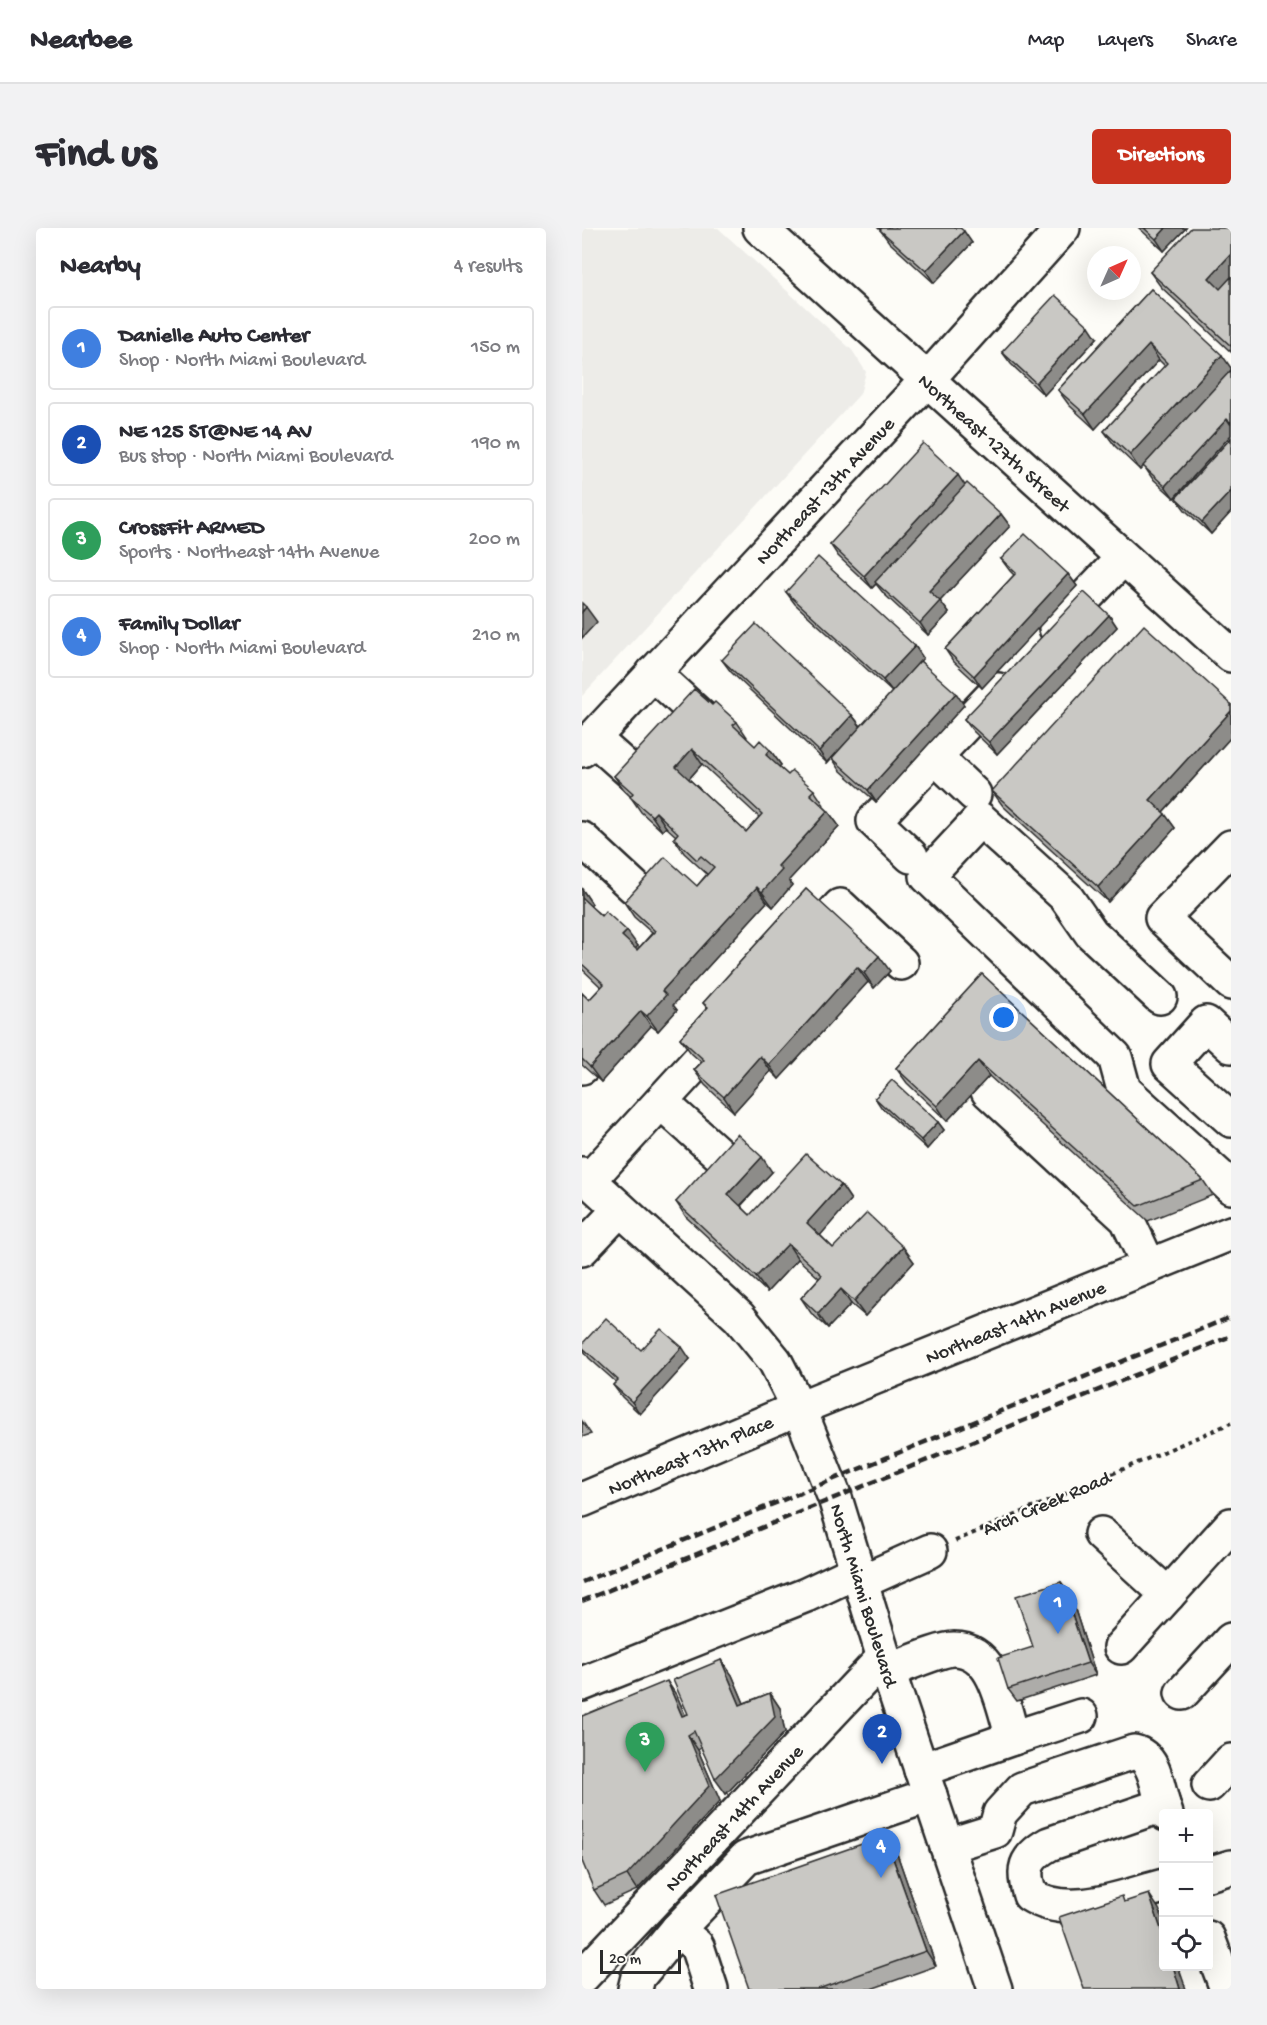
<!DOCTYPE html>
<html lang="en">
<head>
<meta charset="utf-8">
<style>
  body { margin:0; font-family:"Gochi Hand",sans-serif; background:#f2f2f3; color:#2b2b33 }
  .controls { position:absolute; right:18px; bottom:18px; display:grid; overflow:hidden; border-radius:6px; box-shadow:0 6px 24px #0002 }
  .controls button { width:54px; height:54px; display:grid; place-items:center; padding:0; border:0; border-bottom:2px solid #e1e1e2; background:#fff; color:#2b2b33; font:30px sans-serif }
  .compass { position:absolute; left:505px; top:18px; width:54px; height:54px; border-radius:50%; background:#fff; box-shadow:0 6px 24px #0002; rotate:45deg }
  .scale { position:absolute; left:18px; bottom:15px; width:81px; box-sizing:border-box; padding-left:6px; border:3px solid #2b2b2b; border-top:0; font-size:16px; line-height:21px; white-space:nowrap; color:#2b2b2b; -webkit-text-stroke:4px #fdfcf7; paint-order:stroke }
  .you { position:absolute; left:422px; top:790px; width:21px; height:21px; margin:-15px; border:4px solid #fff; border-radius:50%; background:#1a73e8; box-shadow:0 0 0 9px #1a73e833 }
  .badge { display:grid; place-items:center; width:39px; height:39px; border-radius:50%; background:#c8321e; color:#fff; font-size:20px; font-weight:700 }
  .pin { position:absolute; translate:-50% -50px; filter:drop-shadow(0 2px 3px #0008) }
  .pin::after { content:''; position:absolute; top:32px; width:21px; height:18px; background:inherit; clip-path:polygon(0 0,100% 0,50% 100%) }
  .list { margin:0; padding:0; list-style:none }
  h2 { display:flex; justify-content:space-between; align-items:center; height:78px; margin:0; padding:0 24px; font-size:26px }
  h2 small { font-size:20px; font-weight:400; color:#7c7c81 }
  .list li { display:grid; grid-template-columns:39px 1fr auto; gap:18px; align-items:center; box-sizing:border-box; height:84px; margin:0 12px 12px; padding:0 12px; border:2px solid #e1e1e2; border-radius:6px }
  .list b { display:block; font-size:22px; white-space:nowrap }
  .list p { margin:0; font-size:20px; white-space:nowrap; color:#7c7c81 }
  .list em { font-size:20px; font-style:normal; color:#7c7c81 }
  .icon { flex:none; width:33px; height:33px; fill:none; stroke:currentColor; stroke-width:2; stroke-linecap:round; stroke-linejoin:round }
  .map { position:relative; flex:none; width:649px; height:1761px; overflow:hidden; border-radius:6px }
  header { display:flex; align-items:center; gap:36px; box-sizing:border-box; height:84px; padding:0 30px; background:#fff; border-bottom:2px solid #e1e1e2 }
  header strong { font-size:28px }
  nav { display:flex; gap:33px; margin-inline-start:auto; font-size:21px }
  .intro { display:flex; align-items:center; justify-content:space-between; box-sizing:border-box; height:144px; padding:0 36px }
  h1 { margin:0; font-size:42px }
  .button { padding:15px 27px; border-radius:6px; background:#c8321e; color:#fff; font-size:21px; font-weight:700 }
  main { display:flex; gap:36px; padding:0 36px }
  aside { flex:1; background:#fff; border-radius:6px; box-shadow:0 6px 24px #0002 }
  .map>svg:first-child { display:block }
</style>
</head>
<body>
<header>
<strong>Nearbee</strong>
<nav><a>Map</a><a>Layers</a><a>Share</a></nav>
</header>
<div class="intro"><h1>Find us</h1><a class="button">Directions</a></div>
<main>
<aside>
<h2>Nearby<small>4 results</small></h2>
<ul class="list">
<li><span class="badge" style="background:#3f7fe0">1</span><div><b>Danielle Auto Center</b><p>Shop · North Miami Boulevard</p></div><em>150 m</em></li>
<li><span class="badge" style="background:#1a4fb4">2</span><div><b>NE 125 ST@NE 14 AV</b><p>Bus stop · North Miami Boulevard</p></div><em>190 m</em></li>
<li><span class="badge" style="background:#2e9e5b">3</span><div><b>CrossFit ARMED</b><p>Sports · Northeast 14th Avenue</p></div><em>200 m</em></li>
<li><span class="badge" style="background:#3f7fe0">4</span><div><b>Family Dollar</b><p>Shop · North Miami Boulevard</p></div><em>210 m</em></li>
</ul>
</aside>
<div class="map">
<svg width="649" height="1761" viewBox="0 0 649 1761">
  <rect width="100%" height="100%" fill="#fdfcf7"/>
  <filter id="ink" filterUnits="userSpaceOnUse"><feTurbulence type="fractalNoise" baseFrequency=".0167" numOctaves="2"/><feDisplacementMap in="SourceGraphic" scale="12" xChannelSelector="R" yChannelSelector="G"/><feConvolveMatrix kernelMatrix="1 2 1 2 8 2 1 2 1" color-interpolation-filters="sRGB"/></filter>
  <g filter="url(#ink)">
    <path fill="#edece8" d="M0,0H136L270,122L284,144L278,166L0,468Z"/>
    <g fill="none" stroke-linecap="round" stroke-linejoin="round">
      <defs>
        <g id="minor">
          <path d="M178,0L649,427"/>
          <path d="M474,400L541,330"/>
          <path d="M71,445L134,503"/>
          <path d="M11,510L75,567"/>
          <path d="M0,522L344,153L481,0"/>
          <path d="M353,529L392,566"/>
          <path d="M0,611L52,659"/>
          <path d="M649,619L580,690L649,755"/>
          <path d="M329,628L292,593L416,462"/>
          <path d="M248,689L258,678L319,735"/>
          <path d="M578,769L509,705L484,669L398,591L345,648L533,829L542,862L649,959"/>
          <path d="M0,800L20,819L0,839"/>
          <path d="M649,818L624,795L587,836L649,892"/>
          <path d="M406,863L545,991L567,1038"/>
          <path d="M79,874L139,928"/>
          <path d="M7,952L117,832"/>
          <path d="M0,1021L38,981"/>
          <path d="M0,1272L217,1180L649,1005"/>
          <path d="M519,1306L586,1367"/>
          <path d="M279,1354L348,1323"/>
          <path d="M539,1419L649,1297"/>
          <path d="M306,1443C321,1438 358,1421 372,1421C414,1421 421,1480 431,1510L339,1542"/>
          <path d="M0,1456L224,1367L275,1343"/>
          <path d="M600,1465L649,1412"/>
          <path d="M431,1510L499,1488"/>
          <path d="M627,1557L649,1533"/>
          <path d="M365,1618L413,1603L418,1585L440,1561L552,1524C573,1529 575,1558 581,1577"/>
          <path d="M626,1646L649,1639"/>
          <path d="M582,1658C539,1669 488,1692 448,1667C440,1642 442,1630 467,1616L581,1577L584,1586"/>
          <path d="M95,1702L115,1718L129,1761"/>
          <path d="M626,1710L645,1761"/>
          <path d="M0,1749L302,1429"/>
          <path d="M53,1761L56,1749L95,1702L164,1630L348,1567"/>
        </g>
        <path id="major" d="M0,946L157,1089L193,1133L217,1180L253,1270L306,1443L413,1761"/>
      </defs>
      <use href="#minor" stroke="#2b2b2b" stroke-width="38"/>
      <use href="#major" stroke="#2b2b2b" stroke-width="38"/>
      <path stroke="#2b2b2b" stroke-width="4" stroke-dasharray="4.5 4.5" stroke-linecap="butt" d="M373,1313L649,1195"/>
      <use href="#minor" stroke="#fdfcf7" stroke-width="33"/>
      <use href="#major" stroke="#fdfcf7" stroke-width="33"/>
      <g stroke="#2b2b2b" stroke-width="4.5" stroke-dasharray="9 4.5" stroke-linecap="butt">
        <path d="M0,1354L649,1089"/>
        <path d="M0,1373L649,1108"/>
      </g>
    </g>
    <g fill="#adaca9" stroke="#2b2b2b" stroke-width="1.5" fill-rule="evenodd">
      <path d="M296,0H378L390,15L352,55L307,14L299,3Z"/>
      <path d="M557,0H604L582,23Z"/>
      <path d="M649,0V124L579,59L568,44Z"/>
      <path d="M569,61L649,140V207L592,270L570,250L562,238L558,242L533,218L522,203L583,138L577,132L513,201L487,177L476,162Z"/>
      <path d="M515,110L462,167L429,136L420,124Z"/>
      <path d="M649,210V284L629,306L603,282L594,270Z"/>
      <path d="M383,257L419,286L428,298L358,373L367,385L346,407L302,366L294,356L290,360L256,328L248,316Z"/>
      <path d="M419,331L486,346L495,358L400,460L371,433L363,421L432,347L428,343Z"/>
      <path d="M204,364L333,418L341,430L338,433L382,477L294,574L258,542L250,530L253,526L245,535L149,444L140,432L270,487L279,498L310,464L213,376Z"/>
      <path d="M527,387L535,399L415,526L391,503L382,491Z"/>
      <path d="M649,476V509L581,584L593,600L526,674L421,578L410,563Z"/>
      <path d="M130,477L155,494L165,509L164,510L173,518L188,522L199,537L197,539L206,547L232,562L242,577L241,578L246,583L257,598L207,652L210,657L191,679L185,674L91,777L95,782L76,803L69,798L19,854L0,837V765L7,772L19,759L0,741V661L10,676L8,678L56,718L53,720L55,722L70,705L52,689L42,674L115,658L125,646L102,625L92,610L94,608L84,599L80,603L59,584L48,568L43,563L32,548ZM120,536L177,589L164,604L107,551Z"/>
      <path d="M224,661L308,743L292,760L286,754L197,851L189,843L152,884L123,857L112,842L119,834L109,825L98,810L125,780L121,775Z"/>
      <path d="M400,746L621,952L631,967L566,993L407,848L365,893L325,855L314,840Z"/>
      <path d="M293,870L356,894L362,902L345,921L299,879Z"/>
      <path d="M190,944L159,978L168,987L259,957L269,972L238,1007L251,1020L321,1019L332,1034L283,1088L269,1076L246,1100L229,1085L219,1070L237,1050L216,1031L185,1064L104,989L94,974Z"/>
      <path d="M0,1116L59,1122L108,1131L58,1186L40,1169L31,1157L34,1154L7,1130L0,1120Z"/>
      <path d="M0,1193L9,1206L0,1209Z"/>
      <path d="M479,1354L488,1366L514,1447L435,1473L426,1461L451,1419Z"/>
      <path d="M139,1432L150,1447L162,1475L188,1465L198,1480L203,1504L144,1566L119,1520L116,1522L138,1573L55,1662L22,1677L12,1662L95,1468L103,1487L106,1486Z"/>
      <path d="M314,1623L354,1738L289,1761H167Z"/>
    </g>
    <g fill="#8d8c89" stroke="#2b2b2b" stroke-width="1.5">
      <path d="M584,0H604L582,23L574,11Z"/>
      <path d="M382,3L390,15L352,55L344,43Z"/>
      <path d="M649,26V52L637,65L627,50Z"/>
      <path d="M507,98L515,110L462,167L454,155Z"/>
      <path d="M567,117L577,132L513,201L503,186Z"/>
      <path d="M640,127L649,140V144L558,242L548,227Z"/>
      <path d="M645,191L649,197V207L592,270L583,258Z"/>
      <path d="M376,247L384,259L290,360L282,348Z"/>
      <path d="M649,263V284L629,306L620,294Z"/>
      <path d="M419,286L428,298L358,373L367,385L346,407L338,395L347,363Z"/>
      <path d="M486,346L495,358L400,460L392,448Z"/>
      <path d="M4,379L15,394L0,410V384Z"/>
      <path d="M527,387L535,399L415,526L407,514Z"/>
      <path d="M333,418L341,430L310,464L301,452Z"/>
      <path d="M374,465L382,477L294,574L286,562Z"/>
      <path d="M649,483V509L578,587L568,572Z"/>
      <path d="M270,487L279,499L245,535L237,523Z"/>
      <path d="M110,521L120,536L104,554L94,539Z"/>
      <path d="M188,522L199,537L194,542L184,527Z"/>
      <path d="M246,583L257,598L207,652L210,657L191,679L180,664L196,638Z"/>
      <path d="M74,584L84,599L80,603L70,588Z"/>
      <path d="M583,586L593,600L526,674L516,659Z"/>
      <path d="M175,659L185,674L91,777L95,782L76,803L65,788L80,763Z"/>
      <path d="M0,661L10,676L6,681L0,673Z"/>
      <path d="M45,703L56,718L51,723L40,708Z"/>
      <path d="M297,728L308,743L292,760L282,745Z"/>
      <path d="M275,739L286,754L197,851L187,837Z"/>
      <path d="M59,783L69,798L19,854L8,839Z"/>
      <path d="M178,828L189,843L152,884L142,869Z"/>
      <path d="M396,833L407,848L365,893L355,878Z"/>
      <path d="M356,894L362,902L345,921L339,912Z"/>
      <path d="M180,929L190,944L156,980L146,966Z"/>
      <path d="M259,957L269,972L236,1010L225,995Z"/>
      <path d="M206,1016L216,1031L185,1064L174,1049Z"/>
      <path d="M321,1019L332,1034L283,1088L272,1073Z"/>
      <path d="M259,1061L269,1076L246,1100L236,1086Z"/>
      <path d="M100,1119L108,1131L58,1186L50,1174Z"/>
      <path d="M479,1354L488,1366L514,1447L506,1435Z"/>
      <path d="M139,1432L150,1447L169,1492L158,1477Z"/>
      <path d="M85,1453L95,1468L110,1503L100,1488Z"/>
      <path d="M188,1465L198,1480L203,1504L144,1566L133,1551Z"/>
      <path d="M106,1507L116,1522L138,1573L55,1662L45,1647Z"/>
      <path d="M303,1608L314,1623L354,1738L344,1723Z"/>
      <path d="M567,1666L577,1681L582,1694V1710Z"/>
      <path d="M591,1738H596L604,1761H598Z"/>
    </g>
    <g fill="#c9c8c4" stroke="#2b2b2b" stroke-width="1.5" fill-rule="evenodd">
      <path d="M300,0H378L382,3L344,43L298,2Z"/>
      <path d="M562,0H584L574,11Z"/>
      <path d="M609,0H649V26L627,50L638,61L649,49V118L568,44Z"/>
      <path d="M569,61L640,127L548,227L522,203L585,135L567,117L503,186L476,162Z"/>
      <path d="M473,67L507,98L454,155L420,124Z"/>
      <path d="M649,142V195L645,191L583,258L561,238Z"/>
      <path d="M649,210V263L620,294L594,270Z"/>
      <path d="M341,215L376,247L282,348L248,316Z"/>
      <path d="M385,255L419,286L347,363L358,373L338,395L293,354Z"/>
      <path d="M443,306L486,346L392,448L363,421L434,345L419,331Z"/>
      <path d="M236,329L333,418L301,452L204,364Z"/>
      <path d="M502,364L527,387L407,514L382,491Z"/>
      <path d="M0,375L4,379L0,384Z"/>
      <path d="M174,396L270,487L237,523L140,432Z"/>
      <path d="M562,397L649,476V483L568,572L583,586L516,659L410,563Z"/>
      <path d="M338,433L374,465L286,562L250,530Z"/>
      <path d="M112,461L130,477L133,474L155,494L151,497L173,518L178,512L188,522L184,527L206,547L210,543L232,562L228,566L246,583L196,638L200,642L180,664L175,659L80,763L84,767L65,788L59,783L8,839L0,831V765L7,772L22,756L0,736V670L19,688L23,683L45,703L40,708L55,722L73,703L42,674L83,629L115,658L132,639L119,628L115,632L92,610L96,605L74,584L70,588L48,569L51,565L32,548ZM110,521L180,586L164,604L94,539Z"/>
      <path d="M224,661L297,728L282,745L275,739L187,837L178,828L142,869L112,842L122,832L98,810L126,779L121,775Z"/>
      <path d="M400,746L621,952L556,978L396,833L355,878L314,840Z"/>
      <path d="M310,852L356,894L339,912L293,870Z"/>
      <path d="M155,906L180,929L146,966L168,987L224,926L259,957L225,995L251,1020L285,985L321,1019L272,1073L259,1061L236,1086L219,1070L240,1047L206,1016L174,1049L94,974Z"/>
      <path d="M24,1090L59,1122L79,1101L100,1119L50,1174L31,1157L36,1152L0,1119V1116Z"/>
      <path d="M479,1354L506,1435L426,1461L416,1430L451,1419L434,1368Z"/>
      <path d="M139,1432L158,1477L188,1465L193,1489L133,1551L112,1503L106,1507L127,1558L45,1647L12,1662L0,1633V1488L85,1453L100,1488L106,1486L91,1452Z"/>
      <path d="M303,1608L344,1723L236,1761H167L134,1667Z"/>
      <path d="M567,1666L582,1710V1738H591L598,1761H502L477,1689L540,1668L542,1674Z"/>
    </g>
  </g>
  <g text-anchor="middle" stroke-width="4.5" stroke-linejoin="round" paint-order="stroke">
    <g font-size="20" fill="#2b2b2b" stroke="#fdfcf7">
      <text transform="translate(413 214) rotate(42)" y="7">Northeast 127th Street</text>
      <text transform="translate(242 262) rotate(-47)" y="7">Northeast 13th Avenue</text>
      <text transform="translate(433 1093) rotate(-22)" y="7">Northeast 14th Avenue</text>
      <text transform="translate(108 1226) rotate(-23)" y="7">Northeast 13th Place</text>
      <text transform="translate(464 1274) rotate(-23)" y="7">Arch Creek Road</text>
      <text transform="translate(283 1367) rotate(73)" y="7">North Miami Boulevard</text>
      <text transform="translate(151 1589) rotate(-47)" y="7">Northeast 14th Avenue</text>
    </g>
  </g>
</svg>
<div class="controls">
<button>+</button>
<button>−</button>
<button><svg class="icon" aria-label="locate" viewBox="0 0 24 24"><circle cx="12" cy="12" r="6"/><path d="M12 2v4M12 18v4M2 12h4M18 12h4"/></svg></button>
</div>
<svg class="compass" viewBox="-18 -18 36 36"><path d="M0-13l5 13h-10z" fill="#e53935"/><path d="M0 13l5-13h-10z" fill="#7c7c81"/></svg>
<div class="scale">20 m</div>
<div class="you"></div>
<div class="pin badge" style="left:476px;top:1406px;background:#3f7fe0">1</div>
<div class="pin badge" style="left:300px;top:1536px;background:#1a4fb4">2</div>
<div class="pin badge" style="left:63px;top:1544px;background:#2e9e5b">3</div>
<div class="pin badge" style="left:299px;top:1650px;background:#3f7fe0">4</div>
</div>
</main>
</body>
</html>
